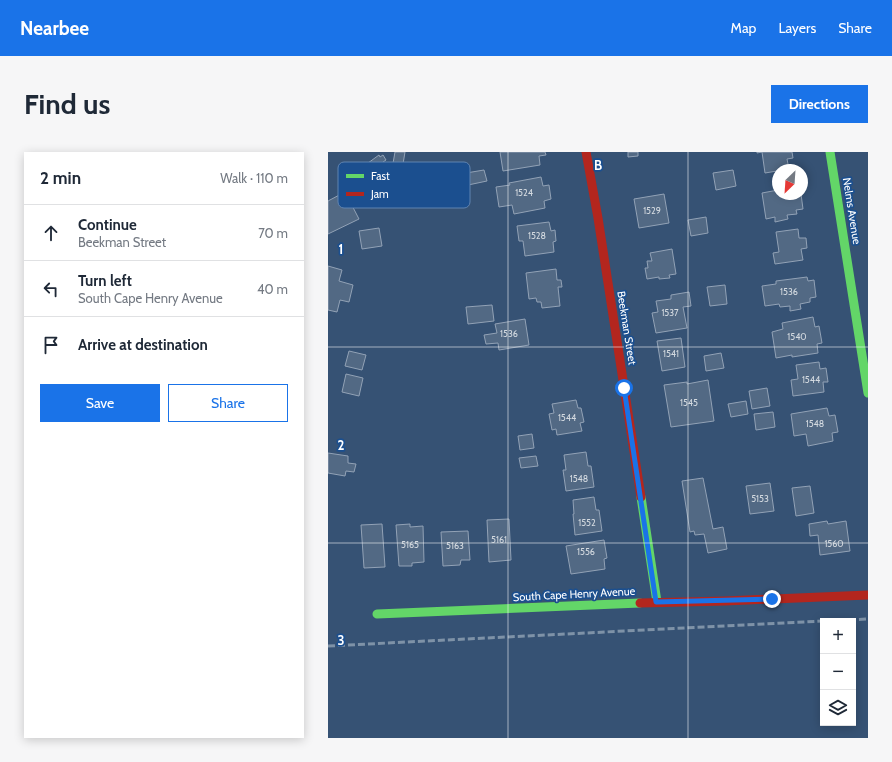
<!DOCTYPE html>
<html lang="en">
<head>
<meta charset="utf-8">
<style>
  body { margin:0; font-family:Cabin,sans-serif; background:#f6f6f7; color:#1f2937 }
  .controls { position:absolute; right:12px; bottom:12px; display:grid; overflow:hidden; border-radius:0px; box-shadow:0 2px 10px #0003 }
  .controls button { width:36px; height:36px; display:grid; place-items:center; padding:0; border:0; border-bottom:1px solid #e0e1e3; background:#fff; color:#1f2937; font:20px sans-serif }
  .compass { position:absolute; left:444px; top:12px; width:36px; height:36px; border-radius:50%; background:#fff; box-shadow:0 2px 10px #0003; rotate:205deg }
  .stop { position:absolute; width:12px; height:12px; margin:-9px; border:3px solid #1a73e8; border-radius:50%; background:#fff }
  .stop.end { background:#1a73e8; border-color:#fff; box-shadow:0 1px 4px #0008 }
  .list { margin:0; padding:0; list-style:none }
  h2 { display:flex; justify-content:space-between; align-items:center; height:52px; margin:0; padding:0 16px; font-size:17px }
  h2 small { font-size:13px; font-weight:400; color:#747a83 }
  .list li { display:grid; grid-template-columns:26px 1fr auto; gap:12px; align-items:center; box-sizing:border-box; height:56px; padding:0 16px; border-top:1px solid #e0e1e3 }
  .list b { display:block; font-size:15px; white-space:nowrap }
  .list p { margin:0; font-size:13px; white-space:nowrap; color:#747a83 }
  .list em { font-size:13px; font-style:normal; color:#747a83 }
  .actions { display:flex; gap:8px; padding:12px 16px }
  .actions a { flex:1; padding:9px 0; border:1px solid #1a73e8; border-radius:0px; text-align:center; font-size:14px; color:#1a73e8 }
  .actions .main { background:#1a73e8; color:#fff }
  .icon { flex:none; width:22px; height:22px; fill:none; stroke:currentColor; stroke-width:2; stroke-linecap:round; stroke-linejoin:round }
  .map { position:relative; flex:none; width:540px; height:586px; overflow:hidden; border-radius:0px }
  header { display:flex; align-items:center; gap:24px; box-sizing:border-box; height:56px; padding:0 20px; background:#1a73e8; color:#fff }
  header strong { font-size:19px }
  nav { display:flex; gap:22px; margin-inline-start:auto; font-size:14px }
  .intro { display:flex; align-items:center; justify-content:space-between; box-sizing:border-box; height:96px; padding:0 24px }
  h1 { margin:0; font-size:28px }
  .button { padding:10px 18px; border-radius:0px; background:#1a73e8; color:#fff; font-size:14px; font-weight:700 }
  main { display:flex; gap:24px; padding:0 24px }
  aside { flex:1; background:#fff; border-radius:0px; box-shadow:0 2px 10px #0003 }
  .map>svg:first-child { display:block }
</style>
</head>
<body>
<header>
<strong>Nearbee</strong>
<nav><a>Map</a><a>Layers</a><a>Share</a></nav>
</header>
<div class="intro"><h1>Find us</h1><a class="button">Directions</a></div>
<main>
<aside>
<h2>2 min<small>Walk · 110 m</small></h2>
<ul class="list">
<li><svg class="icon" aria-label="ahead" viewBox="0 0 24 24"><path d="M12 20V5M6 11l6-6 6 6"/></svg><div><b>Continue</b><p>Beekman Street</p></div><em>70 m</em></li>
<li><svg class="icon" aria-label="left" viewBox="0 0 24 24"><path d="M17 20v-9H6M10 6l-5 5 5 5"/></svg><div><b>Turn left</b><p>South Cape Henry Avenue</p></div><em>40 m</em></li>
<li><svg class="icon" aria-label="arrive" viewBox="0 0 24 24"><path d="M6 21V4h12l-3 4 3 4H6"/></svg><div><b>Arrive at destination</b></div></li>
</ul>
<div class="actions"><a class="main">Save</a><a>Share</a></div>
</aside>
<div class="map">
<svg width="540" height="586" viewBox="0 0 540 586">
  <rect width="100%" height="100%" fill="#365274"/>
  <g fill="#526984" stroke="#92a2b6">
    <path d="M67,0H77L74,18L64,17Z"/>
    <path d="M172,0H217L218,3L211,4L212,13L175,19Z"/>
    <path d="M300,0H310V4L300,5Z"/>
    <path d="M429,0H464L465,6L459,7L461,17L437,21L434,0L429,1Z"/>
    <path d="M51,3L52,5L55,3L58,8L55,10L64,22L29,49L14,29L35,12L36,14Z"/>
    <path d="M156,18L159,29L140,33L138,21Z"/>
    <path d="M405,18L408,34L388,38L385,21Z"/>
    <path d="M213,25L215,34L221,33L223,47L216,49L217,56L186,62L184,53L171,55L168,35L182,33L181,31Z"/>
    <path d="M450,38V42H473L475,57L468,58L469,62L459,63L460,67L447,70V65L438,67L434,41Z"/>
    <path d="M17,40L31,67L0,82V49Z"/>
    <path d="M336,42L341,71L311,76L306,47Z"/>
    <path d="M378,65L380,81L363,84L360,68Z"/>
    <path d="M221,70L223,79L227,78L228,89L225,90L226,100L197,104L195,89H191L189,74Z"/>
    <path d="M51,76L54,94L34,97L31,79Z"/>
    <path d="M470,77L471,86H478L479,96L473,97L475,108L447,112L445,101L451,100L448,80Z"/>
    <path d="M344,97L348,122L341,123L342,126L331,127V125L319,127L317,116H320L319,109H324L322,101Z"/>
    <path d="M0,114L14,118L11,129L25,133L21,150L12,148L9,160L0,158Z"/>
    <path d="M228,117L229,128H233L234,135H230L232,154L214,156L213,150H209L208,146L201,147L198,121Z"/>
    <path d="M479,125L480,129L486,128L488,145L482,146V150L472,152L473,157L462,159V154L452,155L451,152L437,154L434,134L448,132V129Z"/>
    <path d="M397,133L399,152L382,154L379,135Z"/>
    <path d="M361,140L363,154L355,155L359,176L328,181L324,161L330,160L328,149L343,147V143Z"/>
    <path d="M164,153L166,169L140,172L138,155Z"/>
    <path d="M485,165L487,175L491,174L494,191L489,192L490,201L464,205V203L448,206L444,180L455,177L454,171Z"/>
    <path d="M197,167L201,193L171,198L170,191L158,192L156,183L169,181L167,172Z"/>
    <path d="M353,186L357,215L334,219L329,189Z"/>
    <path d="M21,199L38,203L34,218L17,214Z"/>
    <path d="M393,201L396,216L378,219L376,204Z"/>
    <path d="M491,210L492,217L498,216L500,230H495L496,240L465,244L463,228L470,227L468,213Z"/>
    <path d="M18,222L35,226L31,244L14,240Z"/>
    <path d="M380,228L386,269L343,275L336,233L359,230V232Z"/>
    <path d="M439,236L442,254L424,257L421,239Z"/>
    <path d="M248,248L250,256H253L256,270L252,271L254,279L229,283L228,277L224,278L221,262L226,261L224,252Z"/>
    <path d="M418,249L420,262L403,265L400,252Z"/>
    <path d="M499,256L501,264L507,263L510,280L504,281L505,289L480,294L478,282L466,284L463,262Z"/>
    <path d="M445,260L447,275L428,278L426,262Z"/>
    <path d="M204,282L206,296L192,298L190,284Z"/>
    <path d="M258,300L260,314H263L266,335L238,339L235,318H238L236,303Z"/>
    <path d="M0,301L20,304V311L28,312L26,320L18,319L17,324L0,321Z"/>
    <path d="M208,304L210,314L193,316L191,306Z"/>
    <path d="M375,326L385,377L395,375L399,397L380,401L376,382L367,383L366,379L362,380L354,329Z"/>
    <path d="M442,331L446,359L422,362L418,334Z"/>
    <path d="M482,334L486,361L468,364L464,336Z"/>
    <path d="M266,345L268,358H271L274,379L247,383L245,362H246L245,348Z"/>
    <path d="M181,367L183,408L161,410L159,368Z"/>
    <path d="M499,369L500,372L518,369L522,399L492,403L490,383L482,384L481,372Z"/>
    <path d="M54,372L57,415L36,416L33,373Z"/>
    <path d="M82,372V375L95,374L96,410L84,411V414H71L68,373Z"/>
    <path d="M140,379L142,408H133L132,413L115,414L113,380Z"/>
    <path d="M276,388L279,406L276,407L277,417L243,422L238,394Z"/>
  </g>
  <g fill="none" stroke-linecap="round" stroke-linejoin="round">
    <g stroke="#63d668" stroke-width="9">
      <path d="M502,0L540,241"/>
      <path d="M313,345L329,450"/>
      <path d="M49,462L312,451"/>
    </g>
    <g stroke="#b3261e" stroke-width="9">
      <path d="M258,0L270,66L313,345"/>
      <path d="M312,451L397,449L540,443"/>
    </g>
    <g stroke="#7e92a7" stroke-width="3" stroke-dasharray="7 3" stroke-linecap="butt">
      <path d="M501,469L540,467"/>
      <path d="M0,494L495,469"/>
    </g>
  </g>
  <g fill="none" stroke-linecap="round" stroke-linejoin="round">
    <path stroke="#1a73e8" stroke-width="5" d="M296,236L328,450L444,447"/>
  </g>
  <path fill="none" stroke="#fff" stroke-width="1" stroke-opacity="0.55" d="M180,0V586M360,0V586M0,195H540M0,391H540"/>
  <g text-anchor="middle" stroke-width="3.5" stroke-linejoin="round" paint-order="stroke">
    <g font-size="9" fill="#d4dae0">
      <text x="196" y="44">1524</text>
      <text x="324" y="62">1529</text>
      <text x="209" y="87">1528</text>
      <text x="461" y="143">1536</text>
      <text x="342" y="164">1537</text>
      <text x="181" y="185">1536</text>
      <text x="469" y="188">1540</text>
      <text x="343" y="205">1541</text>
      <text x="483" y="231">1544</text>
      <text x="361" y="254">1545</text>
      <text x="239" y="269">1544</text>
      <text x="487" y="275">1548</text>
      <text x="251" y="330">1548</text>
      <text x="432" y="350">5153</text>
      <text x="259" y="374">1552</text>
      <text x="171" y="391">5161</text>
      <text x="506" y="395">1560</text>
      <text x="82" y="396">5165</text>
      <text x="127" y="397">5163</text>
      <text x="258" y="403">1556</text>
    </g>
    <g font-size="11" fill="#fff" stroke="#1b4f8f">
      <text transform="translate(524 59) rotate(81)" y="4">Nelms Avenue</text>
      <text transform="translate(299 176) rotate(81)" y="4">Beekman Street</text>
      <text transform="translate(246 442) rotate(-3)" y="4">South Cape Henry Avenue</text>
    </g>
  </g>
  <rect x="10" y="10" width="132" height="46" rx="6" fill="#1b4f8f" stroke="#5f84b1" stroke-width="1"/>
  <rect x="18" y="22" width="18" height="4" fill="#63d668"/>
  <rect x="18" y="40" width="18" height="4" fill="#b3261e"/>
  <g font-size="11" fill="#fff">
    <text x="43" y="28">Fast</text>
    <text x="43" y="46">Jam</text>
  </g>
  <g font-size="13" text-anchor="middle" font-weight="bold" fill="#fff" stroke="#1b4f8f" stroke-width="3.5" stroke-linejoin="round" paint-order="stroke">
    <text x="270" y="18">B</text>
    <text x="13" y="102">1</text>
    <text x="13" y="298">2</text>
    <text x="13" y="493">3</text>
  </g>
</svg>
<div class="controls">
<button>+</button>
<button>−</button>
<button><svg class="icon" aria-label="layers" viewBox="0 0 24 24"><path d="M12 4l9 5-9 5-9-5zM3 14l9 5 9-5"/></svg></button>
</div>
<svg class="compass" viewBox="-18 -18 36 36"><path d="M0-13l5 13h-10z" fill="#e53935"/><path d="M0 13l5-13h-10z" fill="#747a83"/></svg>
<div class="stop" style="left:296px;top:236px"></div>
<div class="stop end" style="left:444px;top:447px"></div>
</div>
</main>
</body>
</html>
